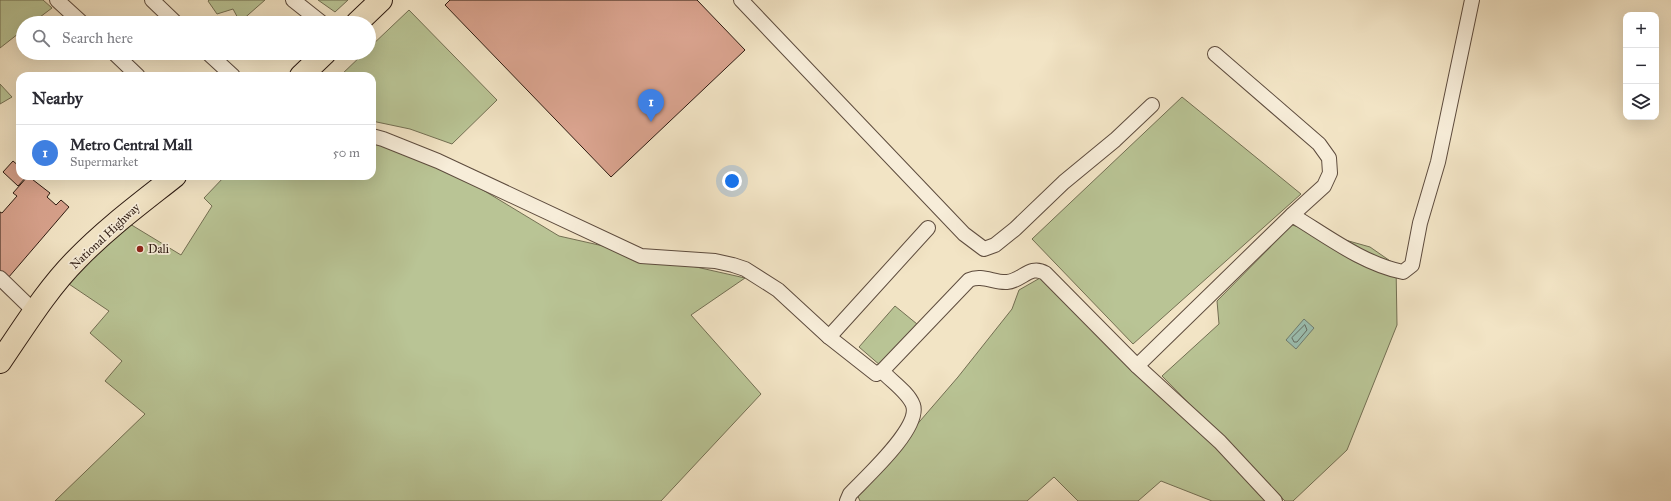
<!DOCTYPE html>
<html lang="en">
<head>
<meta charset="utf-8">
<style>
  body { margin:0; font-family:"IM FELL Great Primer",serif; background:#f2f2f3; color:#2b2b33 }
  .controls { position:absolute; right:12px; top:12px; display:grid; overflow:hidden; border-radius:8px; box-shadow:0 4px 16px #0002 }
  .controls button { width:36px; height:36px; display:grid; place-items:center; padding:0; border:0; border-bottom:1px solid #e1e1e2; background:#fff; color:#2b2b33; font:20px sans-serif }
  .you { position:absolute; left:732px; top:181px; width:14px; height:14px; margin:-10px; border:3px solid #fff; border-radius:50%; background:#1a73e8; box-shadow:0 0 0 6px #1a73e833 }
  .badge { display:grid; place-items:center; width:26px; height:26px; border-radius:50%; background:#d93025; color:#fff; font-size:13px; font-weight:700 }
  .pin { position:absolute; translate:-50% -33px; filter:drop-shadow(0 1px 2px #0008) }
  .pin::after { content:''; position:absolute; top:21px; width:14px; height:12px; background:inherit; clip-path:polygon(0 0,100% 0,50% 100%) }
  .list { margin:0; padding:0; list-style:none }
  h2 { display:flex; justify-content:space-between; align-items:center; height:52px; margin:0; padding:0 16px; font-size:17px }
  h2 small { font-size:13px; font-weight:400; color:#7c7c81 }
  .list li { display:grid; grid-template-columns:26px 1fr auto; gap:12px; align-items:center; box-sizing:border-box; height:56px; padding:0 16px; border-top:1px solid #e1e1e2 }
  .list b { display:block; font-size:15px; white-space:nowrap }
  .list p { margin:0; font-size:13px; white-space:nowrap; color:#7c7c81 }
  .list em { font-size:13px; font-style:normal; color:#7c7c81 }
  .icon { flex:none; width:22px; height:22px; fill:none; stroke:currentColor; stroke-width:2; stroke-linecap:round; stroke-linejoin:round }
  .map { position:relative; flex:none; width:1671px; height:501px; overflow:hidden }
  .search { position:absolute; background:#fff; box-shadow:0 4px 16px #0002; left:16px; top:16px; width:360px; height:44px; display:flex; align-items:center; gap:10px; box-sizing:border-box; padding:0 14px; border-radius:22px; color:#7c7c81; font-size:15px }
  .panel { position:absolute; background:#fff; box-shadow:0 4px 16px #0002; left:16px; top:72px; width:360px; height:108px; border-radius:12px }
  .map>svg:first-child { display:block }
</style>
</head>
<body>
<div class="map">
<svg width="1671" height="501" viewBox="0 0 1671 501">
  <rect width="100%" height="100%" fill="#f2e4c5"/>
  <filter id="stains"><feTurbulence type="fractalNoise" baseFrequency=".005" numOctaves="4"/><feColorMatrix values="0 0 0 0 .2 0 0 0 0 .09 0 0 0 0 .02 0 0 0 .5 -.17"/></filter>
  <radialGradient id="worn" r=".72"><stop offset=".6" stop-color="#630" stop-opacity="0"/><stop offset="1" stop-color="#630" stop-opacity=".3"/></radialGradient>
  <g fill="#b9c495" stroke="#736f53">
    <path d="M0,0H43L52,8L32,23H23V30L0,48Z"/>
    <path d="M209,0H265L240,22L233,9L217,14L208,1Z"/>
    <path d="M318,0H348L335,12Z"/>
    <path d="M409,10L497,100L452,144L410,129L372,121V76H340L364,53H369V48Z"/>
    <path d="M0,84L12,97L0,104Z"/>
    <path d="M1182,97L1301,194L1133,344L1032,239Z"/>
    <path d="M372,136L430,158L559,236L745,278L691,315L761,394L661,501H55L145,414L105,381L122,361L90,333L109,311L63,280L125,221L181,255L212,206L204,198L225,176H372Z"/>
    <path d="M1292,225L1370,247L1396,265L1397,325L1347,450L1293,501H1285L1162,376L1219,324L1217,301Z"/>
    <path d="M1040,278L1215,446L1268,501H1212L1161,481L1138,501H1078L1054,477L1027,501H860L857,494L958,377L1012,309L1019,290Z"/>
    <path d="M895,306L917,324L881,366L859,347Z"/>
  </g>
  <path fill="#9bbfb1" stroke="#6f7d71" d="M1304,319L1314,328L1296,349L1286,340Z"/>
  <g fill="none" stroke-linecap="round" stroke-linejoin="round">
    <path stroke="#646c61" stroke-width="1" d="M1305,325L1307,330L1297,342H1294L1292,338Z"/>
  </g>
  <g fill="#d8a28d" stroke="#2d1a11">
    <path d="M450,0H697L745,50L611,177L445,5Z"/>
    <path d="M13,161L20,167V176H27L18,186L3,172Z"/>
    <path d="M28,176L50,193L47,197L56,205L61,200L69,207L8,278L0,272V212L2,213L17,196L13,193Z"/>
  </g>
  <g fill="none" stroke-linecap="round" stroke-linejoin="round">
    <defs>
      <g id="minor">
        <path d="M57,0L82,23"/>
        <path d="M152,0L176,23"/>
        <path d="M293,0L322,23"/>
        <path d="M741,0L964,234L984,249L995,245L1015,229L1064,182L1115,140L1152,105"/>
        <path d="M114,53L138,76"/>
        <path d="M208,53L233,76"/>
        <path d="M372,136L383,139L438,161L641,256L715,261L733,265L745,269L778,290L829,337L876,374L882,371L969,280C982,274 994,283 1007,282C1022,281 1030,264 1045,273L1137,366L1220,442L1275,501"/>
        <path d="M1292,215C1327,236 1363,264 1403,272L1412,265L1420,223L1438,162L1472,0"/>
        <path d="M0,278L35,312"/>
        <path d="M829,337L928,228"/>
        <path d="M1137,366L1292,215L1324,186L1330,173L1329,158L1319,144L1215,54"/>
        <path d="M847,501L850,494C865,478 921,428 913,405C908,392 891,381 882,371"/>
      </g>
      <g id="primary">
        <path d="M357,23L381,0"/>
        <path d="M301,76L325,53"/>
        <path d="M0,362C24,327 47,289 77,259C107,228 141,203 175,176"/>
      </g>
    </defs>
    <use href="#minor" stroke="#5e4c3e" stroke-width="16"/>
    <use href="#primary" stroke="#2d1a11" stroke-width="24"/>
    <use href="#minor" stroke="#f7edd9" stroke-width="14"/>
    <use href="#primary" stroke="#f2e4c5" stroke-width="22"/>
  </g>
  <circle fill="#8f2418" stroke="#f7edd9" stroke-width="1.5" cx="140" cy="249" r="4"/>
  <g text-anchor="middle" stroke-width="3.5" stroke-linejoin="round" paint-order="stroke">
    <g font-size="12" fill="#2d1a11" stroke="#f7edd9">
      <text transform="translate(105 236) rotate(-43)" y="4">National Highway</text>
    </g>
    <g font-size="12" fill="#2d1a11" stroke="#f7edd9" text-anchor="start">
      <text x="148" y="253">Dali</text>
    </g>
  </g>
  <rect width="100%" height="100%" filter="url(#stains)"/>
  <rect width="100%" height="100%" fill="url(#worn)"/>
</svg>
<div class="controls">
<button>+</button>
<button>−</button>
<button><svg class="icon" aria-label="layers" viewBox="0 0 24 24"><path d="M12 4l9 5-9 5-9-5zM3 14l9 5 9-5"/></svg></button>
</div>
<div class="you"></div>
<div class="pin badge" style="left:651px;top:122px;background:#3f7fe0">1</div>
<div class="search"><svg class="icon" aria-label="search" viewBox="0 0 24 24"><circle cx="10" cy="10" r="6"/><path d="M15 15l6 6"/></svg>Search here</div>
<section class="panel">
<h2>Nearby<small></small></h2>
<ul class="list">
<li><span class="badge" style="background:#3f7fe0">1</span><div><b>Metro Central Mall</b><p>Supermarket</p></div><em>50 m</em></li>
</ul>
</section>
</div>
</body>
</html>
